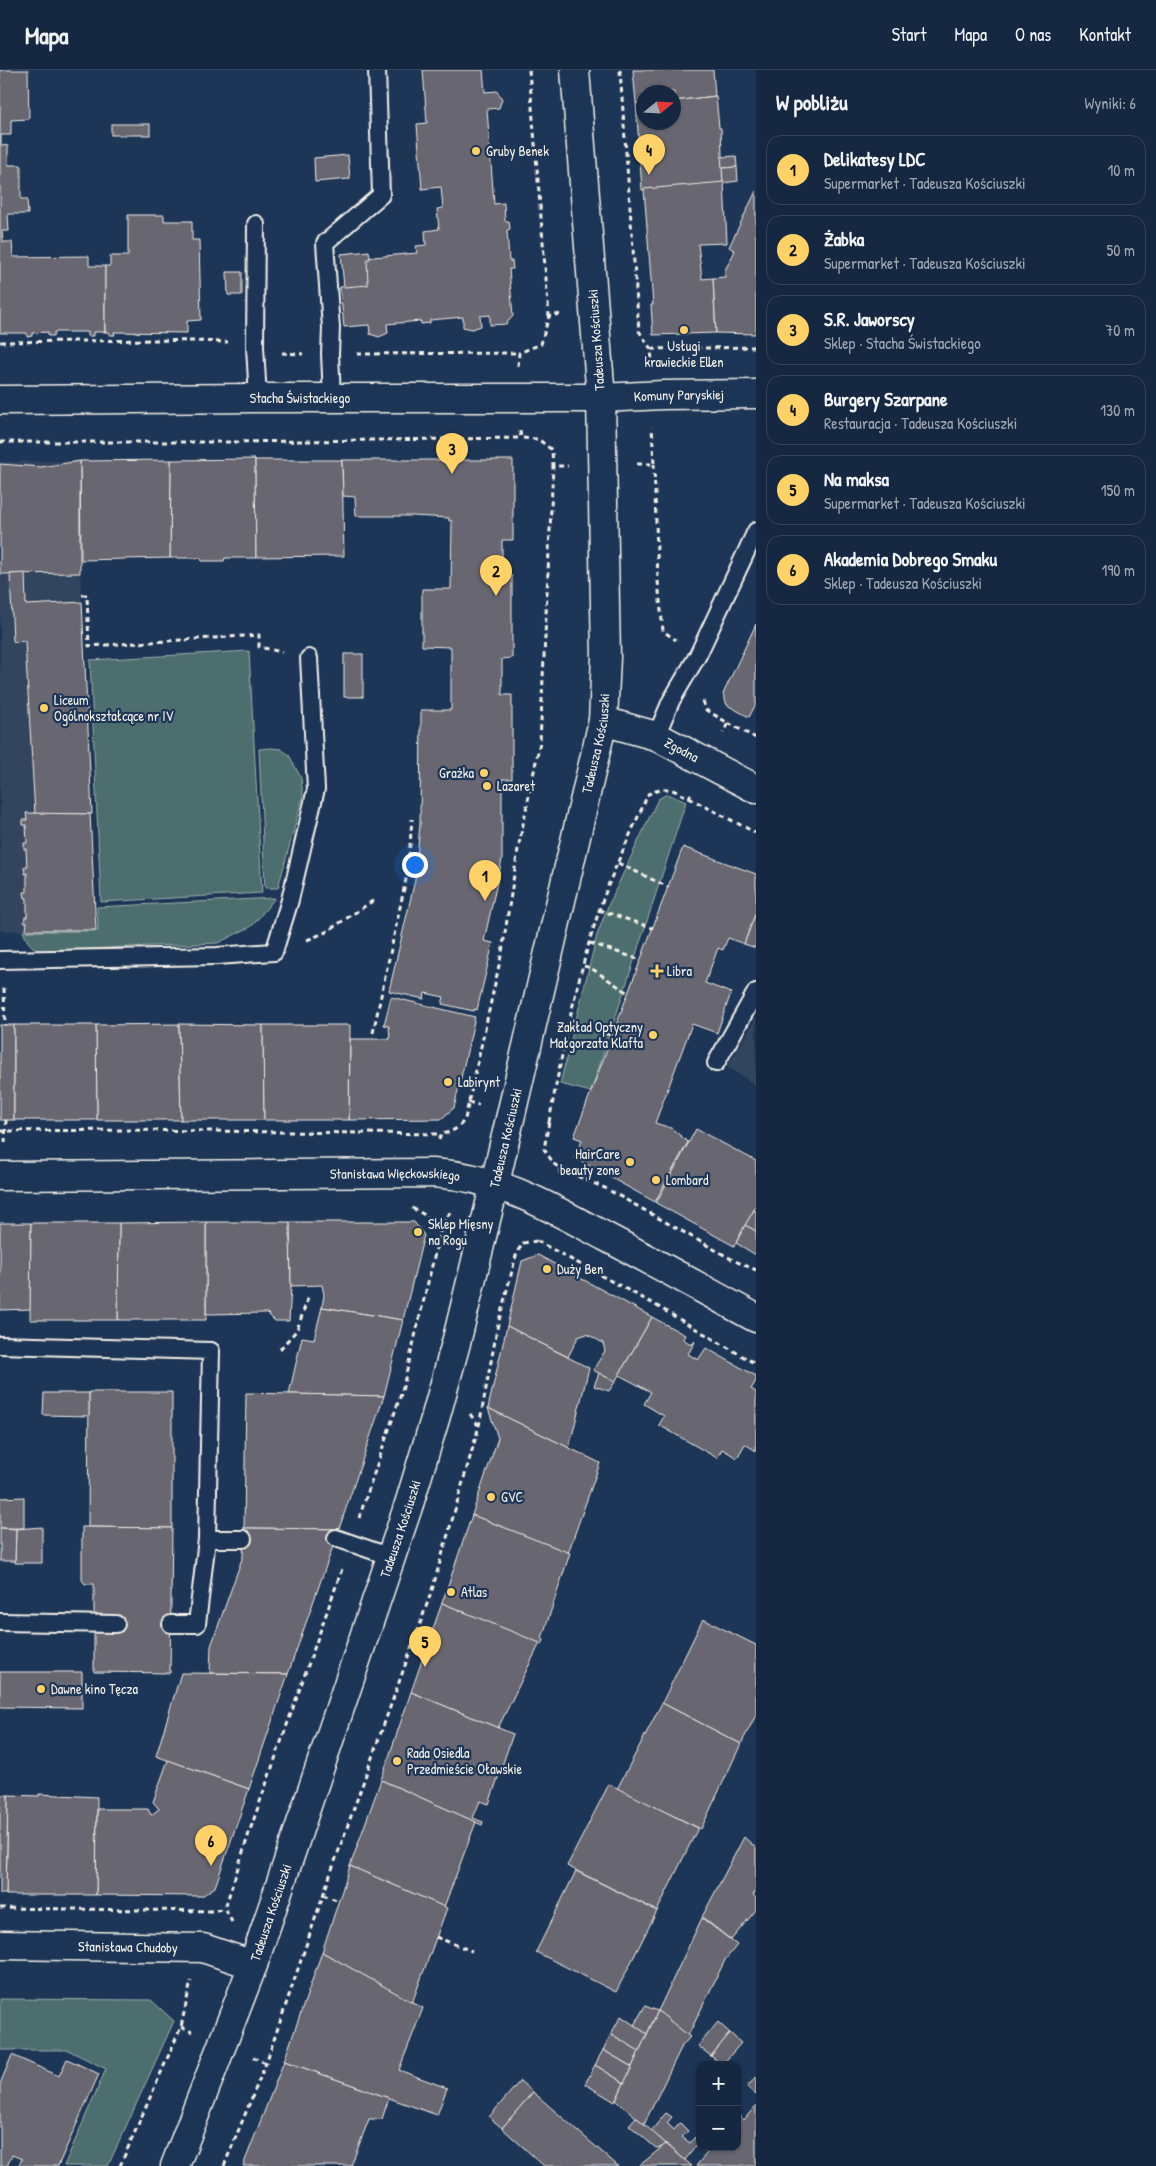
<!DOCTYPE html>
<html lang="pl">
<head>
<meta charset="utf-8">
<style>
  body { margin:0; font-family:"Patrick Hand",sans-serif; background:#1f3048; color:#f1f3f6 }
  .controls { position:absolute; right:15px; bottom:15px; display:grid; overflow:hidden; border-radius:10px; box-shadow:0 1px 4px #0004 }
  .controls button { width:45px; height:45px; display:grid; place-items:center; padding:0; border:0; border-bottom:1px solid #35445a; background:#162841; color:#f1f3f6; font:25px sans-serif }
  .compass { position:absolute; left:636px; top:15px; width:45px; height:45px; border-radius:50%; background:#162841; box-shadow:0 1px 4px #0004; rotate:72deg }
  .you { position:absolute; left:414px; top:794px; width:18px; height:18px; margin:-12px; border:4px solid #fff; border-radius:50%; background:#1a73e8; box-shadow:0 0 0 8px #1a73e833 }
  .badge { display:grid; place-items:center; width:32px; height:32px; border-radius:50%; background:#ffd166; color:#111; font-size:16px; font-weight:700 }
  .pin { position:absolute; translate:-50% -41px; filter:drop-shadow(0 1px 2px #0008) }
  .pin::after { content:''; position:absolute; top:26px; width:18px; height:15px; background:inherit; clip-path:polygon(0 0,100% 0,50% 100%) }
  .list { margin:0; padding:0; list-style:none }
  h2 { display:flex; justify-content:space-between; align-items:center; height:65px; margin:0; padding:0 20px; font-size:21px }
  h2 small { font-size:16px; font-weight:400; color:#9ea6b1 }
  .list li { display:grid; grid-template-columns:32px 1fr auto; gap:15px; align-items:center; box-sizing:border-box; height:70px; margin:0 10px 10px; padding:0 10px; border:1px solid #35445a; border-radius:15px }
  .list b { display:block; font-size:19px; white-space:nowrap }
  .list p { margin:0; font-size:16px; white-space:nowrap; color:#9ea6b1 }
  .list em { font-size:16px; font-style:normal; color:#9ea6b1 }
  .map { position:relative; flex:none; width:756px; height:2096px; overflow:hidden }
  header { display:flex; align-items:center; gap:30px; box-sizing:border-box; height:70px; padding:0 25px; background:#162841; border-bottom:1px solid #35445a }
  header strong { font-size:24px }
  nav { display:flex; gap:28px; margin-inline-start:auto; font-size:18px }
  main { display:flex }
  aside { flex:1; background:#162841 }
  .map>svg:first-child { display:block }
</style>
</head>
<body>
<header>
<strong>Mapa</strong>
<nav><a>Start</a><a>Mapa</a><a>O nas</a><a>Kontakt</a></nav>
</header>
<main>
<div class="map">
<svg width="756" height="2096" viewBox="0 0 756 2096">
  <rect width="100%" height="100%" fill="#1d3557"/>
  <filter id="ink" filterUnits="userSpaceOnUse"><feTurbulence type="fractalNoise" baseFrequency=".02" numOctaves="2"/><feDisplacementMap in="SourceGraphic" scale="10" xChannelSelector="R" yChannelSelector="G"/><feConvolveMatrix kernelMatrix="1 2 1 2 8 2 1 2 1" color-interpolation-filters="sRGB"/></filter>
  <g filter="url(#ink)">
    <g fill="#33445f">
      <path d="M80,391V503L92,744H90L96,860L0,861V392Z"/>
      <path d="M756,948V1015L727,997Z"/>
    </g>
    <g fill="#4d6e6e" stroke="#a0b0ab">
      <path d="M249,581L262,823L101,832L90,590Z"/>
      <path d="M271,678L281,679L289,685L301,708L303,726L278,818H265L259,679Z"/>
      <path d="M667,724L686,732L591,1022L560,1014L597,865L608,836L658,729Z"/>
      <path d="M275,828L252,856L218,873L41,881C30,877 27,872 23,861H98L97,837Z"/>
      <path d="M0,1929L151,1930L174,1951L108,2096H64L106,1999L68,1980H0Z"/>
    </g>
    <g fill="#676671" stroke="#f4f1e8">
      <path d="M0,0H28L29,49L11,50V65H1V75L8,76V95H21V129H27L28,144H8L9,161H2L3,172H12L13,187L89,186V196H105V262H93V266H88V262H54V266H48V262L32,263V266L27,267V263H0Z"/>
      <path d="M423,0H483L485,22L497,21L502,29L499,38L487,39L494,134L504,133L505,151H509L510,159L507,160L509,191H512L513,199H509L513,246L506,254L490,255V245L480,246L481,256L472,259L463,257V247L430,250V253L421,254V251L387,254L388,263L379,267L370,264L369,255L344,257L340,217L365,214L363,188L417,183L416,176L426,175L425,161L439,159L437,139L443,138L441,117L422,119L417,54L427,53Z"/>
      <path d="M633,0H713L715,26L674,31V22H644V33H636Z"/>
      <path d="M716,26L719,58H721L723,113L642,120L636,33H644V52H674V31Z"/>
      <rect x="111" y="54" width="39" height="11"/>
      <path d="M348,85L350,109L315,112L314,88Z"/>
      <path d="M736,86L737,97L722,98L721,87Z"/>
      <path d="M737,97L738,111L723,113L722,98Z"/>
      <path d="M724,112L727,173L698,174L702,209L713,208L716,263L653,265L651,235H653L644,119Z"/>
      <path d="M756,121V264L716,263L713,208L725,207V200L735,181L729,177Z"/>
      <path d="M128,145H164V151H192V170H199L201,250L187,251V263L114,262L115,265H110L109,262H105V196H110V186H128Z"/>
      <path d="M369,181L370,189H367L368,215L344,217L341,184Z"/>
      <path d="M227,202H242V225H228Z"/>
      <path d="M255,389L256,488H225L224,491H202L201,488H170L171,390Z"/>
      <path d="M171,390L170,488L81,490L80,391Z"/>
      <path d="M255,390H342L344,486L256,487Z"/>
      <path d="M342,390H513V470H502V506H512V588L502,589V625H512V709H502V790L484,871L493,873L477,940L474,939V941L442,934L444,927L425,923L424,929L389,921L415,810L420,754L421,640H451V577L422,576V519H451L452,451H449V448L413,446H356L355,427L343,426Z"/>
      <path d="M80,391V503L0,504V394L41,397Z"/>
      <path d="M25,503L26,535L82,532L92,744H35L25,571L14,572L13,570L10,504Z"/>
      <path d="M756,554V634L749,647L727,635L723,624Z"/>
      <rect x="344" y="584" width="19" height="43"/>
      <path d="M26,743L90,744L96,860H26L27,852H24L25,847H27V828H25L24,822H27V803L25,804L24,797H27L26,779H24V773H27L26,755H23V750H27Z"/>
      <path d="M683,777L756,804V842L744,874L728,868L723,880L718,878L705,913L731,923L717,963L692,954L655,1053L671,1058L688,1072L655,1132L575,1088L582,1070L574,1067Z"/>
      <path d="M756,842V878L744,874Z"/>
      <path d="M391,927L475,947L454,1038L441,1049L349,1050L350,969H390L389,956L384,955Z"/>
      <path d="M179,954L181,1050H97L96,955Z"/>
      <path d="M179,954L263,955L264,1050H181Z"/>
      <rect x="0" y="955" width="14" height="95"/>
      <path d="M14,955H96L97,1050H14Z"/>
      <path d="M263,955H350L349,1050H264Z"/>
      <path d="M696,1059L756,1091V1136L734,1176L656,1133Z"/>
      <path d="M754,1140L756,1141V1161L745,1155Z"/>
      <path d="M206,1152H290L291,1216L289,1251H275L267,1243L206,1244Z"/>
      <path d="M206,1152V1250H118L119,1153Z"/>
      <path d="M290,1152H414L424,1165L403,1250L322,1237L324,1225L322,1215L291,1216Z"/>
      <path d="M0,1153H31V1239L0,1240Z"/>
      <path d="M31,1153H119L118,1250H30Z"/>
      <path d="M745,1155L756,1161V1185L736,1173Z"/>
      <path d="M538,1185L652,1247L615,1312L593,1300L605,1281L603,1273L587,1264L578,1267L568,1287L507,1256L522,1191Z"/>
      <path d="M322,1237L403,1250L384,1326L289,1324L302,1267L314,1269Z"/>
      <path d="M652,1247L685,1265L683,1269L692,1275L694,1271L695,1272L688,1284L698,1290L706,1278L756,1306V1311L751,1319L756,1322V1381L745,1374L737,1388L722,1379L717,1388L659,1355L664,1346L644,1334L651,1322L619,1305Z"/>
      <path d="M507,1256L589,1298L569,1378L488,1338Z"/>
      <path d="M599,1303L615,1312L609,1321L594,1316Z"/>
      <path d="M89,1322H172V1458L88,1457Z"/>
      <path d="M44,1323H89V1346L43,1345Z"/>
      <path d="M246,1323L384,1326L339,1459L244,1458Z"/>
      <path d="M488,1338L600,1393L568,1483L472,1445L498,1368Z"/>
      <path d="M24,1427V1458H0V1428Z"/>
      <path d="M472,1445L570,1483L542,1568L544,1570L542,1575L442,1533Z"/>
      <path d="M42,1457V1493H15L16,1459Z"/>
      <path d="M82,1457L172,1458L170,1603L94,1602V1514H85L82,1510Z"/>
      <path d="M0,1458L16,1459L15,1491H0Z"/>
      <path d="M244,1458L339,1459L288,1604L210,1603L211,1576L243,1486Z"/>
      <path d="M442,1533L540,1573L498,1658L411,1622Z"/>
      <path d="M703,1549L756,1575V1645L741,1674L662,1633Z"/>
      <path d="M0,1602H82V1638L0,1637Z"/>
      <path d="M181,1603L288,1604L249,1719L156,1686Z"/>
      <path d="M411,1622L513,1664L489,1734L480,1731L473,1748L483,1752L482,1755L381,1710Z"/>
      <path d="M662,1633L741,1674L701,1759L617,1719Z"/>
      <path d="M168,1690L249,1719L215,1817L202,1826L96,1825L97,1739H148L151,1745L159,1739L153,1732Z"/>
      <path d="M381,1710L476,1752L444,1837L350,1796Z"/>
      <path d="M609,1714L698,1758L657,1841L567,1796Z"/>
      <path d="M39,1724L97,1727L96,1825H6L8,1725L39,1726Z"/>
      <path d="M0,1725H8L6,1824H0Z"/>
      <path d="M744,1767L756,1778V1821L753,1825L756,1828V1840L731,1870L702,1847Z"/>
      <path d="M350,1796L447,1838L412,1933L322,1882Z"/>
      <path d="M576,1801L657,1841L616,1922L536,1882Z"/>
      <path d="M702,1848L737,1875L725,1890L688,1966L658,1941Z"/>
      <path d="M322,1882L423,1938L399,2000L447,2018L437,2045L284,1991Z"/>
      <path d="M645,1936L658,1941L647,1964L634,1955Z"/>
      <path d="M658,1941L690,1967L682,1976L644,2054L616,2030Z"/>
      <path d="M621,1946L647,1964L639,1981L611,1964Z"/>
      <path d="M718,1952L730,1963L711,1986L698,1976Z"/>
      <path d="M730,1963L741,1973L722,1995L711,1986Z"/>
      <path d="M611,1964L639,1981L632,1997L603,1980Z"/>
      <path d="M603,1980L632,1997L624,2013L595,1995Z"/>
      <path d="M12,1985L59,2006L67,1989L99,2004L58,2096H23L19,2095L22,2089L12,2085L7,2096H0V2014Z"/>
      <path d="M284,1991L389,2028L382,2049H369L351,2096H243Z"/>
      <path d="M595,1995L624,2013L615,2032L585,2014Z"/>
      <path d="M756,2007V2025L747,2017Z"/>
      <path d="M520,2011L533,2022L502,2058L489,2047Z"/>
      <path d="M533,2022L618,2096H544L502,2058Z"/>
      <path d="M756,2035V2096H696L712,2077H737V2044L744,2050Z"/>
      <path d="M666,2043L672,2047L667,2053L674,2060L680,2053L688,2061L682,2067L690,2073L695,2067L700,2071L685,2090L651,2061Z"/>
      <path d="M636,2047L644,2054L666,2074L662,2077L656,2078L629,2055Z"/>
      <path d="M666,2074L692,2096H639L662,2077Z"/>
    </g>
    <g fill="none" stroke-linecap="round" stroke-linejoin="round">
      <defs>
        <g id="service">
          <path d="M256,154L255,277L258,328"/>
          <path d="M332,327L330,284L331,258L325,173L381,125L377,0"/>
          <path d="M656,666L671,631L698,585L756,461"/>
          <path d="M0,890L217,886L274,882L290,830L316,719L309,588"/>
          <path d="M716,993L756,922"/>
          <path d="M0,1275L211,1281L207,1469L197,1554H171"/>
          <path d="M336,1468L391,1487"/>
          <path d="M207,1469H243"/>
          <path d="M0,1552L116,1554"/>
        </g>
        <g id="minor">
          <path id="s1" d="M0,330L258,328H601"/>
          <path id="s2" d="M603,651L656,666L756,719"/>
          <path id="s3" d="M0,1106L433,1103C499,1107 548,1136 606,1167C656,1193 706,1221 756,1248"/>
          <path id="s4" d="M0,1875L203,1878L253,1895"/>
        </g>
        <g id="tertiary">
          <path id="s5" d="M601,328L663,325L756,324"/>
          <path id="s6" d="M175,2096L253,1895L409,1434L435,1349L456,1273L495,1113L603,651L606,587L601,328L575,0"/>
        </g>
      </defs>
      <use href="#service" stroke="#f4f1e8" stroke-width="20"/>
      <use href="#minor" stroke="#f4f1e8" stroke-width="31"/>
      <use href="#tertiary" stroke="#f4f1e8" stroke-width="31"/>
      <g stroke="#f4f1e8" stroke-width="3" stroke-dasharray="5 4" stroke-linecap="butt">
        <path d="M529,0L549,246"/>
        <path d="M620,0L639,261L651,279L652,292"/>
        <path d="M0,272L156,270L228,272"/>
        <path d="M651,279L756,277"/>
        <path d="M282,283L303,284"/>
        <path d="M357,284L519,283"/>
        <path d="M518,296L519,283L541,274L549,246L562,244"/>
        <path d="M520,361L521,368L538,369L552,380L553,396H568"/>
        <path d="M0,372H230L521,368"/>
        <path d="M637,394H654L652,357"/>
        <path d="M654,394L658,511L663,561L676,570"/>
        <path d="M82,525H87L89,576L259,565V577L282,582"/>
        <path d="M703,631L706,640L728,653L723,663"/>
        <path d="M728,653L756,668"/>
        <path d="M689,728L756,763"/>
        <path d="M618,793L668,817"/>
        <path d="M599,840L653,858"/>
        <path d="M307,870L326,862L374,830"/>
        <path d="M590,873L641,890"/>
        <path d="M584,896L591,898L628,923"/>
        <path d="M4,918L5,955"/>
        <path d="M571,950L613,966"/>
        <path d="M373,963L408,800L412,749"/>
        <path d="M468,1032L479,1035"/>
        <path d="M549,1052C562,983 576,911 598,844C611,803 631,764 648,724C668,716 670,718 689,728L692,721"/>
        <path d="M549,1052L544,1079L554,1094L561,1099L559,1105"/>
        <path d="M0,1061L130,1060L441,1064"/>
        <path d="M439,1070L441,1064C452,1062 458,1059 465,1049L502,882L518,779L540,672L553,396"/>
        <path d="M5,1073L6,1050"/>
        <path d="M561,1099L605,1118L735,1191L756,1200"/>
        <path d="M412,1138L423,1144L441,1158"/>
        <path d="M537,1171L650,1232L756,1294"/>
        <path d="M280,1279L297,1260L309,1225"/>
        <path d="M470,1344L478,1355"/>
        <path d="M359,1448L402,1321L441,1158L452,1139"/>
        <path d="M323,1825L339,1831"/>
        <path d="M0,1838L213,1841L225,1838"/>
        <path d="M232,1852L225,1838L250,1760L342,1499"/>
        <path d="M436,1867L472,1881"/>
        <path d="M181,1957L192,1962"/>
        <path d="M253,1987L266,1993"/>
        <path d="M120,2096L181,1957L191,1911"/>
        <path d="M224,2096L266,1993L330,1805L432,1520L479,1356L498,1254L517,1182L523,1173L537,1171L538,1169"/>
      </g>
      <use href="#service" stroke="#1d3557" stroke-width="16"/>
      <use href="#minor" stroke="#1d3557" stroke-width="28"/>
      <use href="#tertiary" stroke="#1d3557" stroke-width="28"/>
    </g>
  </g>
  <g fill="#ffd166" stroke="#1d3557" stroke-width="2">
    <circle cx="476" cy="81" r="5"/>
    <circle cx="684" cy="260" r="5"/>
    <circle cx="44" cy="638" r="5"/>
    <circle cx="484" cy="703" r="5"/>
    <circle cx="487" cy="716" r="5"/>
    <path d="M654.5 893.5h5v5h5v5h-5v5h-5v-5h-5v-5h5z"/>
    <circle cx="653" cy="965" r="5"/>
    <circle cx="448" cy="1012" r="5"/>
    <circle cx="630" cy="1092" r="5"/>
    <circle cx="656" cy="1110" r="5"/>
    <circle cx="418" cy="1162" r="5"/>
    <circle cx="547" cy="1199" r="5"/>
    <circle cx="491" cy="1427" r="5"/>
    <circle cx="451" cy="1522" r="5"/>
    <circle cx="41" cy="1619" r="5"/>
    <circle cx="397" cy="1691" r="5"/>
  </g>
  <g text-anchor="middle" stroke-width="4.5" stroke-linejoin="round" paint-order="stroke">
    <g font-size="14" fill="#f4f1e8" stroke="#1d3557" text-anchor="start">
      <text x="486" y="86">Gruby Benek</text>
      <text x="684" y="281" text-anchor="middle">Usługi<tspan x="684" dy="16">krawieckie Ellen</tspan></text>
      <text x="54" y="635">Liceum<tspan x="54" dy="16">Ogólnokształcące nr IV</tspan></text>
      <text x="474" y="708" text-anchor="end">Grażka</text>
      <text x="497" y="721">Lazaret</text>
      <text x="667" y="906">Libra</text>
      <text x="643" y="962" text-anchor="end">Zakład Optyczny<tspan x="643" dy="16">Małgorzata Klafta</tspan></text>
      <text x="458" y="1017">Labirynt</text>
      <text x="620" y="1089" text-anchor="end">HairCare<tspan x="620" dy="16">beauty zone</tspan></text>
      <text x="666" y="1115">Lombard</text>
      <text x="428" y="1159">Sklep Mięsny<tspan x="428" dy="16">na Rogu</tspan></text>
      <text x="557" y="1204">Duży Ben</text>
      <text x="501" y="1432">GVC</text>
      <text x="461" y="1527">Atlas</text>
      <text x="51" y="1624">Dawne kino Tęcza</text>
      <text x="407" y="1688">Rada Osiedla<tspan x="407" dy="16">Przedmieście Oławskie</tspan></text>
    </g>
    <g font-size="14" fill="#f4f1e8" stroke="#1d3557">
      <text transform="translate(596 270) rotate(-94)" y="5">Tadeusza Kościuszki</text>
      <text dy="5" stroke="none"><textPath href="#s5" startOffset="78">Komuny Paryskiej</textPath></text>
      <text dy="5" stroke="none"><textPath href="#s1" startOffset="300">Stacha Świstackiego</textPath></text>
      <text dy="5" stroke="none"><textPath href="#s6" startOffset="1486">Tadeusza Kościuszki</textPath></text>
      <text dy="5" stroke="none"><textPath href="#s2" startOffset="84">Zgodna</textPath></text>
      <text dy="5" stroke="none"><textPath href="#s6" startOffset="1081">Tadeusza Kościuszki</textPath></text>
      <text dy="5" stroke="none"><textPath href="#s3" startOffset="395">Stanisława Więckowskiego</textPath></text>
      <text dy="5" stroke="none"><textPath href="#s6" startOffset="676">Tadeusza Kościuszki</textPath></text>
      <text dy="5" stroke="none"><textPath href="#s6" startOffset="271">Tadeusza Kościuszki</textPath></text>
      <text dy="5" stroke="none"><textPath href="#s4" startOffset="128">Stanisława Chudoby</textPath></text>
    </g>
  </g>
</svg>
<div class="controls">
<button>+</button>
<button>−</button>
</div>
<svg class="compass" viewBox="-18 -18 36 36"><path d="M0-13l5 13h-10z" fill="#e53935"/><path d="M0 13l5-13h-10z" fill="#9ea6b1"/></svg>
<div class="you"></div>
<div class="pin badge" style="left:485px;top:831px">1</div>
<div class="pin badge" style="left:496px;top:526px">2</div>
<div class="pin badge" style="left:452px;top:404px">3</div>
<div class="pin badge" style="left:649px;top:105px">4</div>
<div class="pin badge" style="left:425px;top:1597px">5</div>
<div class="pin badge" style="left:211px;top:1796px">6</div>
</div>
<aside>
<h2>W pobliżu<small>Wyniki: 6</small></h2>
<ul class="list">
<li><span class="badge">1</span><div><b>Delikatesy LDC</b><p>Supermarket · Tadeusza Kościuszki</p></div><em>10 m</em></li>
<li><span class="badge">2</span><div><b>Żabka</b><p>Supermarket · Tadeusza Kościuszki</p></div><em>50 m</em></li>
<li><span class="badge">3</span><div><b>S.R. Jaworscy</b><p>Sklep · Stacha Świstackiego</p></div><em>70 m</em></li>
<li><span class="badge">4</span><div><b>Burgery Szarpane</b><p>Restauracja · Tadeusza Kościuszki</p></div><em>130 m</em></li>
<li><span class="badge">5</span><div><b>Na maksa</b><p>Supermarket · Tadeusza Kościuszki</p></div><em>150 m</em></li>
<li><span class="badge">6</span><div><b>Akademia Dobrego Smaku</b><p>Sklep · Tadeusza Kościuszki</p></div><em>190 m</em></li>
</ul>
</aside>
</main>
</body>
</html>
